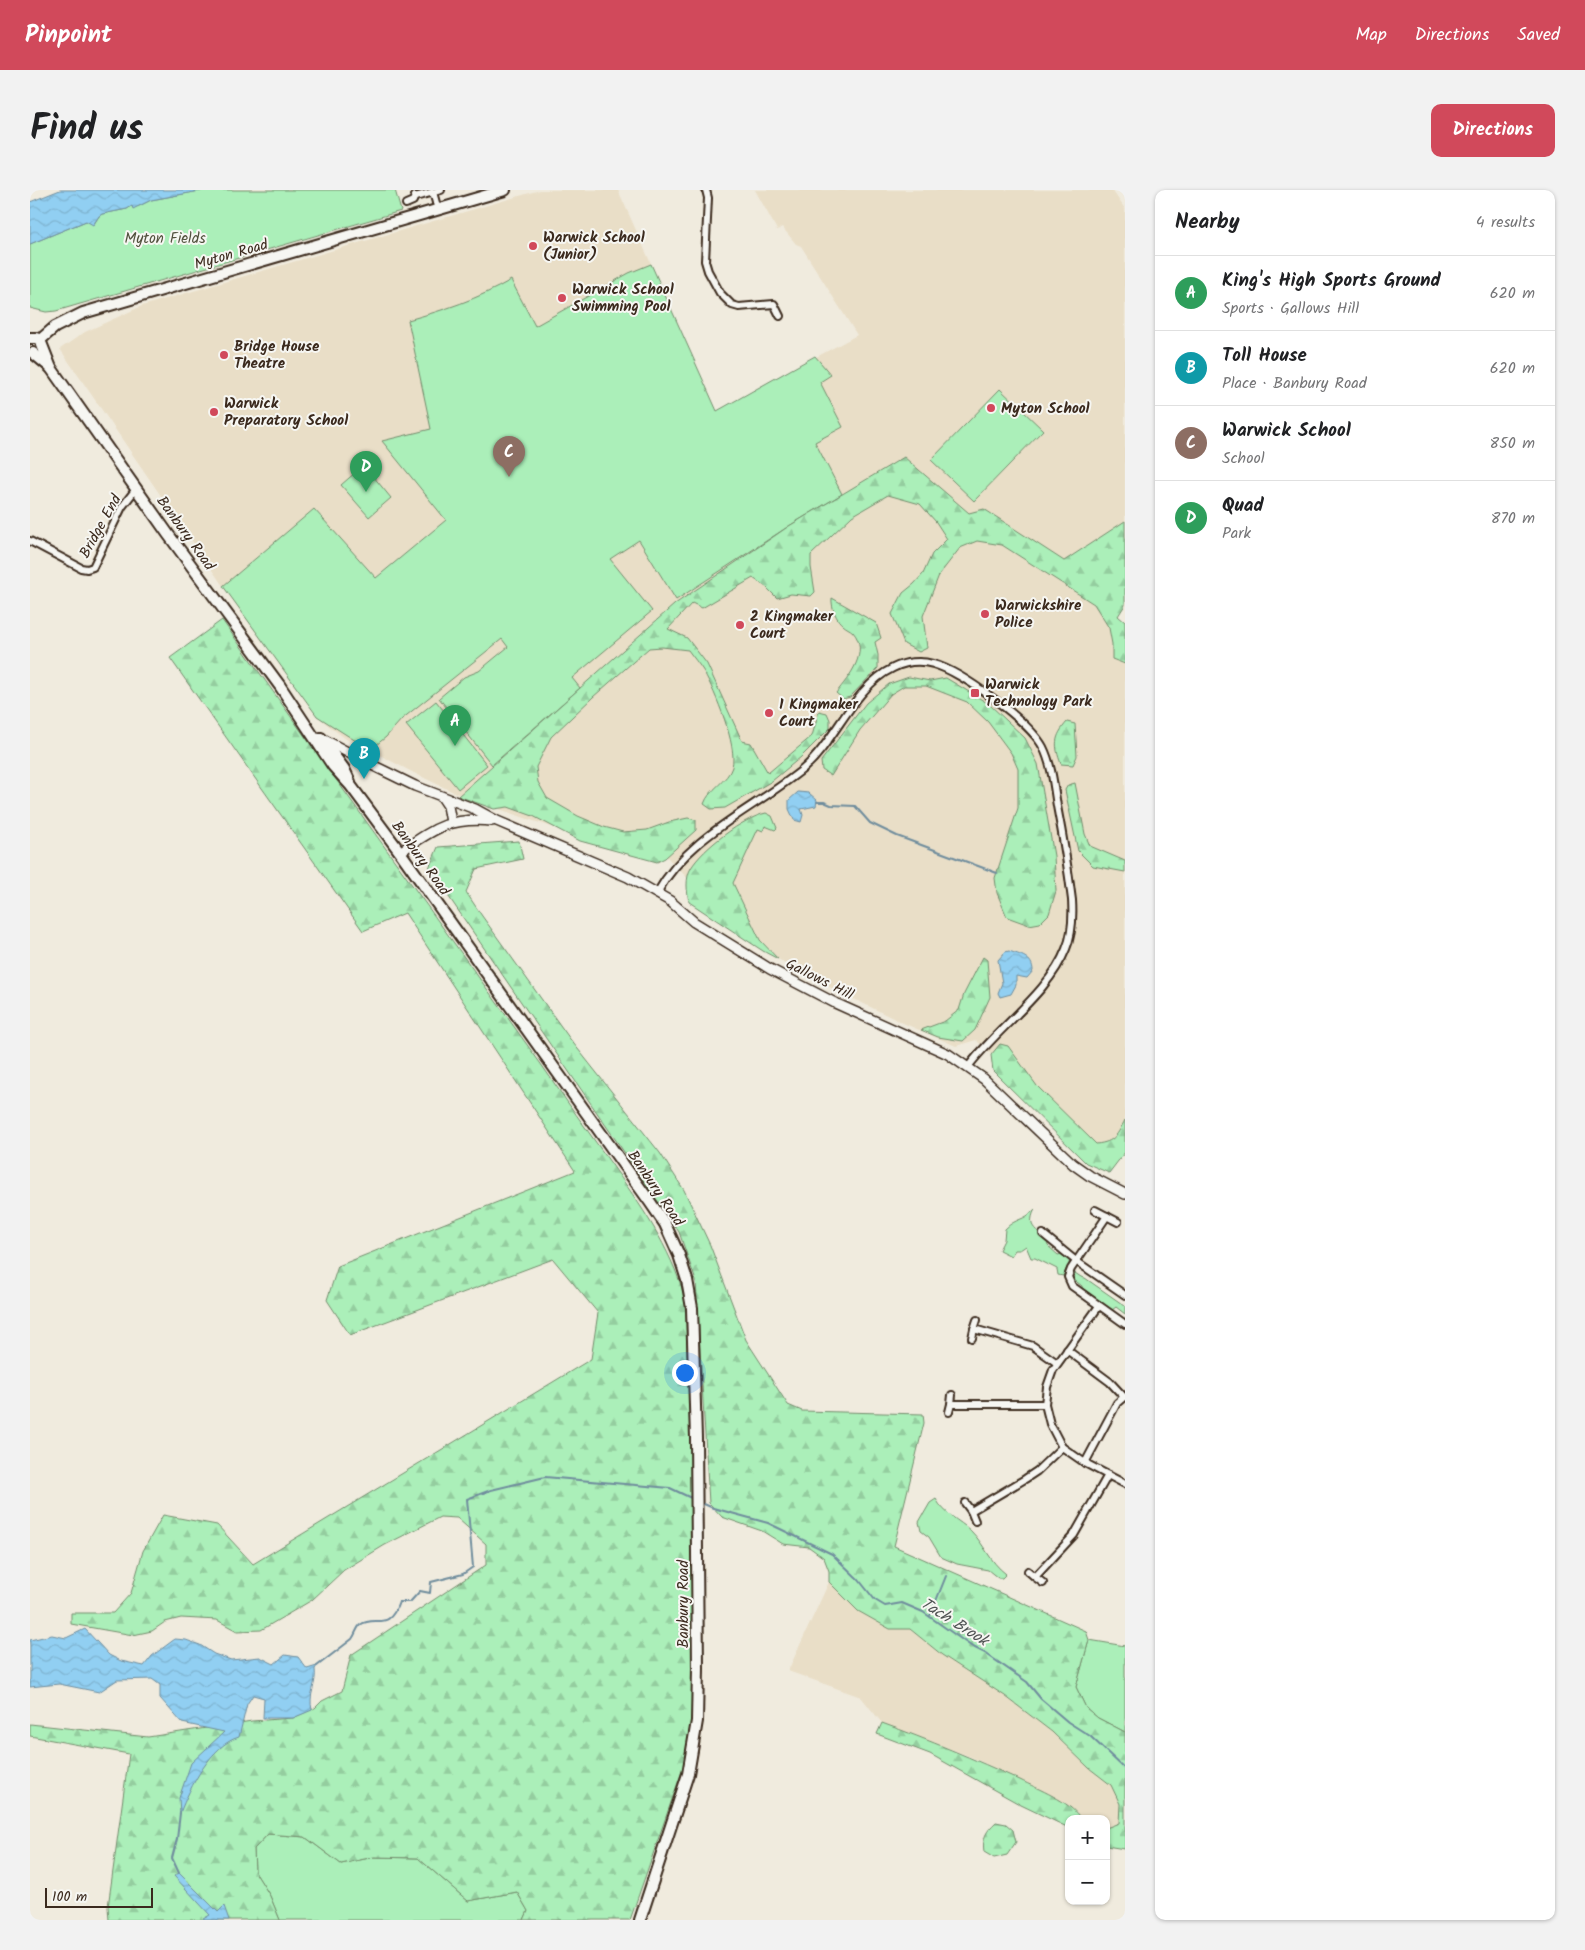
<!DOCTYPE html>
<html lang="en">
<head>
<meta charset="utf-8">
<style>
  body { margin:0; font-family:Kalam,sans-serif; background:#f2f2f2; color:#202124 }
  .controls { position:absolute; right:15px; bottom:15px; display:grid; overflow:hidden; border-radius:10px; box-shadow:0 1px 4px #0004 }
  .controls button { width:45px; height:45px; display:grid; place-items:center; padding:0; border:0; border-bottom:1px solid #e0e0e0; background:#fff; color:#202124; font:25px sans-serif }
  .scale { position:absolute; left:15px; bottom:12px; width:108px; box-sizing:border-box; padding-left:5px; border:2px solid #3b2a1e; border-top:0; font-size:14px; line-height:18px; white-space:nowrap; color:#3b2a1e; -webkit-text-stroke:4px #f6f6f2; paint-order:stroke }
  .you { position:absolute; left:654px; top:1182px; width:18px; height:18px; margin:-12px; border:4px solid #fff; border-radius:50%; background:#1a73e8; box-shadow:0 0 0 8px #1a73e833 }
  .badge { display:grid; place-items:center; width:32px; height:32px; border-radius:50%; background:#d1495b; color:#fff; font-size:16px; font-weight:700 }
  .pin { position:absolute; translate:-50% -41px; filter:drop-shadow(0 1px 2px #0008) }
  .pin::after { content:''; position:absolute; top:26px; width:18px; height:15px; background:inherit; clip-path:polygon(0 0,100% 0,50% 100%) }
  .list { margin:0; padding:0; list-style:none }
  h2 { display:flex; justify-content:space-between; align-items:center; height:65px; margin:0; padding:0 20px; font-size:21px }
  h2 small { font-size:16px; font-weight:400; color:#757577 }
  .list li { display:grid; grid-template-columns:32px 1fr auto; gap:15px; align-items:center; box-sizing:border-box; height:75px; padding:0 20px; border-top:1px solid #e0e0e0 }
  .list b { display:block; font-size:19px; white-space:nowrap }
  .list p { margin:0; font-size:16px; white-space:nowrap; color:#757577 }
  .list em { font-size:16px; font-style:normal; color:#757577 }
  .map { position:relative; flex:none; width:1095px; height:1730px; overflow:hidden; border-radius:10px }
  header { display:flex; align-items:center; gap:30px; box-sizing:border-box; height:70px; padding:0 25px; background:#d1495b; color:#fff }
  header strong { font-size:24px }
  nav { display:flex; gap:28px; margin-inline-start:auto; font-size:18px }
  .intro { display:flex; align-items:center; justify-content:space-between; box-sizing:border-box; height:120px; padding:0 30px }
  h1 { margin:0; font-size:35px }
  .button { padding:12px 22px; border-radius:10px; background:#d1495b; color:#fff; font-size:18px; font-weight:700 }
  main { display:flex; gap:30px; padding:0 30px }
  aside { flex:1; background:#fff; border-radius:10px; box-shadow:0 1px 4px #0004 }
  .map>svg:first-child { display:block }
</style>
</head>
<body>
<header>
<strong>Pinpoint</strong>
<nav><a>Map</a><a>Directions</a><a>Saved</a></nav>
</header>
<div class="intro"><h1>Find us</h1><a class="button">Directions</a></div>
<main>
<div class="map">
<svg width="1095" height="1730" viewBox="0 0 1095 1730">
  <defs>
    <pattern id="forest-firs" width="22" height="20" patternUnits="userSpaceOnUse" patternTransform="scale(1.25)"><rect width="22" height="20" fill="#abefb9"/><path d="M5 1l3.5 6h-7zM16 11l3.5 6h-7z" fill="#94cd9f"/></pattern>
    <pattern id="water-waves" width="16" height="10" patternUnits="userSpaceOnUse" patternTransform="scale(1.25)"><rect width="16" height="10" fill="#91cff2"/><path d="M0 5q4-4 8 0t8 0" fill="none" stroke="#7eb2cf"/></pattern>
  </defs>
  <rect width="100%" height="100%" fill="#f0ebde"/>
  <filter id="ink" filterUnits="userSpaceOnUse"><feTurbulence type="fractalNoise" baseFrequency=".02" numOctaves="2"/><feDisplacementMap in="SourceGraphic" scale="10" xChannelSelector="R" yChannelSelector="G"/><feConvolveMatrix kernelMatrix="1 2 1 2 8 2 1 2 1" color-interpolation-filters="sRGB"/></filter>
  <g filter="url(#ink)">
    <g fill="#e9dec7">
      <path d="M510,0H588L687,221L827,145L771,56L766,54L752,37L747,40L725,0H1082L1095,19V415L1088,426L1095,432V940L1076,972L946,850L926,856L873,833L775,785L748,769L730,750L716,720L667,698L636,666L617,669L436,608L384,583L340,560L334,562L304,540L287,526L193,396L30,159L55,142L112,116Z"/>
      <path d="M799,1392L829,1421L860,1439H880L912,1465L975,1506L1022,1542L1059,1578L1081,1595L1090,1614L1089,1633L1076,1638V1629H1051L1047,1623L1023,1606L941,1567L852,1533L831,1507L758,1481Z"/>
    </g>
    <g fill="#abefb9" stroke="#738c6c">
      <path d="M175,0H365L371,21L26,121L16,122L0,118V54L56,31L64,34L69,26L72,24L97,19L102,16H109L121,10Z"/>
      <path d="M621,74L687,221L785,166L801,185L790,192L813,237L785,252L812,304L759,336L646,410L609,350L580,369L622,421L542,488L550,498L462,575L409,508L434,487L449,481L478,457L472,449L372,529L356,547L340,560L287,526L193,396L284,319L346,388L416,330L352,251L401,239L378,130C414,120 448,109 481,90L505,136L599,83Z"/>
      <path d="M970,199L1013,240L944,311L901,270Z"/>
      <path d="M334,275L361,308L339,327L311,295Z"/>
      <path d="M406,511L457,575L428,599L376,535Z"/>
      <path d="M1005,1019C993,1043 1016,1039 1018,1056L1028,1065L1032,1064L1040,1071L1033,1086L1028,1085L1027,1079L1005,1068H1001L996,1056L990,1060H985L981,1066L969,1060L974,1050L975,1039C987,1027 993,1032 1005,1019Z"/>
      <path d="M1045,1083L1051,1087L1055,1088L1095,1116V1124L1086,1117L1082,1120L1052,1098V1096L1043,1089Z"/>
      <path d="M906,1309C914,1324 929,1330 941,1341C955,1355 959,1371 976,1384L972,1388H968L958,1380L927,1374L911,1367L899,1347L891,1341L889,1332L900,1313Z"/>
      <path d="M1059,1450L1095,1456V1542L1068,1528L1056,1518L1046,1497Z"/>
      <path d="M238,1644L275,1647L311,1674L344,1667L388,1668L438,1711L487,1702L498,1721L494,1730H250L240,1706L225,1682L224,1659Z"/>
    </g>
    <g fill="url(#forest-firs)" stroke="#738c6c">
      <path d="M874,267L939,323L954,319L1034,371L1095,331V415L1088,426L1095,432V474L1082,469V454L1079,438L1064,414L972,355L947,351L930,358L909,385L893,426L897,458L889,462L874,454L862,424L873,403L884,394L893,384L902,364L917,349L906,332L890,314L858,305L822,326L781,365V377L785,402L781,406L761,404L747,408L736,397L723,388L672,418L662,413L638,439L657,448L677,474L712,551L721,553L738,583L782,546L789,521L797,523L800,530V538L771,567L742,591L695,618L681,619L674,614C679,599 698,591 702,577C708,556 685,502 674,482C669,474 663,467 658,460L632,457L619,458L563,507L521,547L506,577L508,592L517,608L548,626L574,637L593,642L617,640L639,632L658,628L666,630V640L635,668L627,672L550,651L503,626L478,617L464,619L428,606L645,414L759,336Z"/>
      <path d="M802,408L846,433L851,448L845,452L848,465V478L820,507L813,509L806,503C819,487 840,462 823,442C820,439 816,438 813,435C806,430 801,416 802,408Z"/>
      <path d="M192,430C298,580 406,727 513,877C535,909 557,940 580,972C611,1016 640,1056 655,1108L662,1299V1532L653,1578L600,1730H494L498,1721L487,1702L438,1711L388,1668L344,1667L311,1674L275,1647L238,1644L224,1659L225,1682L240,1706L250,1730H79L78,1717L99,1564L0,1546V1534L118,1547L222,1531L263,1528L285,1518L292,1511L312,1501L321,1465L456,1375V1354L427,1328L410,1327L355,1355L314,1380L282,1410L231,1440L207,1441L187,1430L151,1428L135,1432L122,1441L103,1445L41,1434V1423H83L101,1403L113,1361L133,1325L187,1335L223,1374L561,1169L568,1123L523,1069L320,1145L297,1110L308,1076L545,981L375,723L333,741L140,468Z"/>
      <path d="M879,487L900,491L916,488L959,514L995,548L1008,574L1024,666L1026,701L1019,724L1010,733L999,735L977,727L967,703L965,688L988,618V579L981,563L958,532L937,512L896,496H874L861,504L830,540L801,586L792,580L791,571L836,513L859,494Z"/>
      <path d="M1037,532L1045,534L1047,566L1043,575L1031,574C1024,555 1024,547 1037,532Z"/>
      <path d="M1045,593L1055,644L1060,656L1095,671V682L1063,676L1048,661L1035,600L1038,595Z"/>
      <path d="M736,623L742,626L747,638L745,640L735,636L733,641L728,639L703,693L730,750L748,769L733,761L659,712C657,702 655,688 661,678C673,658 713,628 736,623Z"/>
      <path d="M489,651L493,669L446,679L436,702L452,726L540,849L630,963L654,1000L680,1055L716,1150L758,1215L772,1221L893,1224L894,1233L864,1356L1056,1441L1059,1450L1046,1497L1056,1518L1068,1528L1095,1542V1659L1076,1656V1638L1089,1633L1090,1614L1081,1595L1059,1578L1022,1542L975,1506L912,1465L880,1439H860L828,1421L799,1392V1381L794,1368L779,1357L753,1354L732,1341L692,1327L679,1313L666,1091L649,1042L399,678L408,657Z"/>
      <path d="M953,767L957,770L960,807L945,840L933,851L908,847L891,840L915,831L929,820L934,804Z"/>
      <path d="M970,854L978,856L1007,896L1066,954C1085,952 1087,945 1095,930V962L1079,983L1056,973L963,881L961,865Z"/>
      <path d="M852,1533C899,1550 944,1569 990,1590C1008,1599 1040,1611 1051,1629H1039V1638L991,1615L900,1564L847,1544Z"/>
      <path d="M966,1632L976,1634L983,1640L986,1652L977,1665L964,1668L954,1662C952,1648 956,1641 966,1632Z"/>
    </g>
    <g fill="url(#water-waves)" stroke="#6f8d9d">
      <path d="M30,0H175L121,10L103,19L102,16L97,19L72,24L69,26L63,35L56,31L0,54V12Z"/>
      <path d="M768,602L779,603L787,610L786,616L771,619L773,625L771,632L764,630L759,619V610Z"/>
      <path d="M979,761C990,765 1003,767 1003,781L997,788L986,786V795L981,804L970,807L968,803L972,793L968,770L975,762Z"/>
      <path d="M55,1439L79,1465L91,1471L114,1476L122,1466L145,1449L156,1450L170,1455L184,1464L201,1470L230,1467L244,1474L255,1465L268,1467L277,1479L287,1476L285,1479C287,1495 278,1504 282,1520L263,1528H233L234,1508L223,1505L217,1514L209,1547C181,1555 160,1597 150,1623L149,1608L161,1573L194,1542L152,1533L130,1508V1495L122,1489L87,1490L69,1502L29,1494L0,1497V1450L22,1445L36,1448Z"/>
      <path d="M149,1683L188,1722L194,1716L199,1730H173V1729L180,1725L144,1686Z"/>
    </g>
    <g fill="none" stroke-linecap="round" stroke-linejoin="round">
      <g stroke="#6f8d9d" stroke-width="2">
        <path d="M787,612H794L801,615L825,616L840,633L867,646L967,683"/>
        <path d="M674,1314L683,1318L738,1333L802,1364L829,1390L845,1410L855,1416L872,1413L893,1422L941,1456L955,1463L997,1492L1011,1509L1038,1532L1060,1546L1095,1579"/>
        <path d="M900,1426L916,1386"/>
        <path d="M287,1476L322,1449C326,1444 326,1439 330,1435C346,1424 358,1443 369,1412H380L390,1401L400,1403L401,1392L433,1384L443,1377L437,1309L461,1300L515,1287L640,1298L661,1308"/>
        <path d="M149,1683L142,1668L147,1649L150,1623"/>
      </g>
      <defs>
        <g id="street">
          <path d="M676,0L678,8L675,71L678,81L690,103L702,115L709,117L744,114L750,126"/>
          <path d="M403,2L408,20"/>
          <path d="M385,7L411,0"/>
          <path d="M376,14L383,11L385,6"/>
          <path d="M0,351L51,378L57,379L63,377L92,317L106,299"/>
          <path d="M627,703C660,644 723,620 773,579C806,551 823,497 863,478C875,472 890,470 903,474C931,481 1000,532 1013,557C1022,575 1024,597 1027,616C1033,647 1038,678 1042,710C1043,726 1043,743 1036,759C1019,803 967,838 938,877"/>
          <path d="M1065,1020L1088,1032"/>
          <path d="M1077,1026L1041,1079L1038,1087L1042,1096L1095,1134"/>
          <path d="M1013,1044L1046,1071L1095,1105"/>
          <path d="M1069,1116L1023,1180L1017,1197L1015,1214L1020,1234L1032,1257L1055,1273L1095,1294"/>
          <path d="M947,1130L944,1139L1003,1156L1027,1173"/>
          <path d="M942,1148L944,1139"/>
          <path d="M1037,1160L1080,1192L1094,1207H1095"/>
          <path d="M921,1214L922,1205"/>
          <path d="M919,1222L921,1214H1015"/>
          <path d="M1055,1273L1087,1213L1094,1207"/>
          <path d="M935,1313L941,1321L995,1289L1007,1281L1032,1257"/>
          <path d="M941,1321L945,1331"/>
          <path d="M998,1381L1005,1387L1044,1345L1078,1285"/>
          <path d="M1005,1387L1013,1393"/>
        </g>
        <g id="secondary">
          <path d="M291,548L338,573L385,596L445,619L467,631L598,687L640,711L664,732L740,779L805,813L918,864L954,889L1043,974L1060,986L1095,1004"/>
          <path d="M412,607L418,616L421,632"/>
          <path d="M370,662C404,639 418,627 462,631"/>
        </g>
        <g id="primary">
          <path d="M0,148H6L10,150L21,178L138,344L250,496L303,576L321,596L370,662L620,1012L635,1034L649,1065L657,1090L662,1118L666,1248L668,1478L667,1531L658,1584L610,1730"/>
          <path d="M10,150L25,137L53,123L475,0"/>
          <path d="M3,163L20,177"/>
          <path d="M291,548L314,579L320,592"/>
        </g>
      </defs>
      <use href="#street" stroke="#3b2a1e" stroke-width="10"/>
      <use href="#secondary" stroke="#3b2a1e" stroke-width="12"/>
      <use href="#primary" stroke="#3b2a1e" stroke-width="14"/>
      <use href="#street" stroke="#f6f6f2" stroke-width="6"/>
      <use href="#secondary" stroke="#f6f6f2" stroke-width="9"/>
      <use href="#primary" stroke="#f6f6f2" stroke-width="10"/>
    </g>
  </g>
  <g fill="#d1495b" stroke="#f6f6f2" stroke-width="2">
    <circle cx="503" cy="56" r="5"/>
    <circle cx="532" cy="108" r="5"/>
    <circle cx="194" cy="165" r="5"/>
    <circle cx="961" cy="218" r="5"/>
    <circle cx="184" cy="222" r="5"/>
    <circle cx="955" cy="424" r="5"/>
    <circle cx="710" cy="435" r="5"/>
    <rect x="940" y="498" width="10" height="10" rx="2.5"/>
    <circle cx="739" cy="523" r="5"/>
  </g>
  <g text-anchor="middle" stroke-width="4" stroke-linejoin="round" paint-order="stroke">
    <g font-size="15" font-weight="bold" fill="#3b2a1e" stroke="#f6f6f2" text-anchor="start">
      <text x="513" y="52">Warwick School<tspan x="513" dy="17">(Junior)</tspan></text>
      <text x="542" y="104">Warwick School<tspan x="542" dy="17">Swimming Pool</tspan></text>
      <text x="204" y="161">Bridge House<tspan x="204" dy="17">Theatre</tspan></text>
      <text x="194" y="218">Warwick<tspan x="194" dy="17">Preparatory School</tspan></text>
      <text x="971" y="223">Myton School</text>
      <text x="965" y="420">Warwickshire<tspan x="965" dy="17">Police</tspan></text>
      <text x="720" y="431">2 Kingmaker<tspan x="720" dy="17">Court</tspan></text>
      <text x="955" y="499">Warwick<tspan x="955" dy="17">Technology Park</tspan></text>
      <text x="749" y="519">1 Kingmaker<tspan x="749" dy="17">Court</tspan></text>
    </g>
    <g font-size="15" fill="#51513d" stroke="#f6f6f2">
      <text x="135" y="53">Myton Fields</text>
    </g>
    <g font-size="15" fill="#3b2a1e" stroke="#f6f6f2">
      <text transform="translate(201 64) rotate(-16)" y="5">Myton Road</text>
      <text transform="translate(70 336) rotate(-61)" y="5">Bridge End</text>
      <text transform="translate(156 343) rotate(54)" y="5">Banbury Road</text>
      <text transform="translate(391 668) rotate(54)" y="5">Banbury Road</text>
      <text transform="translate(790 789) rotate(27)" y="5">Gallows Hill</text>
      <text transform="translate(626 998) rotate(56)" y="5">Banbury Road</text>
      <text transform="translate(653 1414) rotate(-90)" y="5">Banbury Road</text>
    </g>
    <g font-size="16" font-style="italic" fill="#505353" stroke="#f6f6f2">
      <text transform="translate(925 1431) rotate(32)" y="6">Tach Brook</text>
    </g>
  </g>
</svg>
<div class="controls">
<button>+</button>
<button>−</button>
</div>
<div class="scale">100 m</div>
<div class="you"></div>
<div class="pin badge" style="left:425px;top:556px;background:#2e9e5b">A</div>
<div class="pin badge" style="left:334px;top:589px;background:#0f9aa8">B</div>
<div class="pin badge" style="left:479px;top:287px;background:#8d6e63">C</div>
<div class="pin badge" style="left:336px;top:302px;background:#2e9e5b">D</div>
</div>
<aside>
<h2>Nearby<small>4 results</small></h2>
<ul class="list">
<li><span class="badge" style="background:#2e9e5b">A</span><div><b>King's High Sports Ground</b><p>Sports · Gallows Hill</p></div><em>620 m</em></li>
<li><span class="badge" style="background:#0f9aa8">B</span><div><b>Toll House</b><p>Place · Banbury Road</p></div><em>620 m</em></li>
<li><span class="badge" style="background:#8d6e63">C</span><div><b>Warwick School</b><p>School</p></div><em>850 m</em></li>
<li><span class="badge" style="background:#2e9e5b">D</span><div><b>Quad</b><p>Park</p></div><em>870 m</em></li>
</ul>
</aside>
</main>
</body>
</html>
